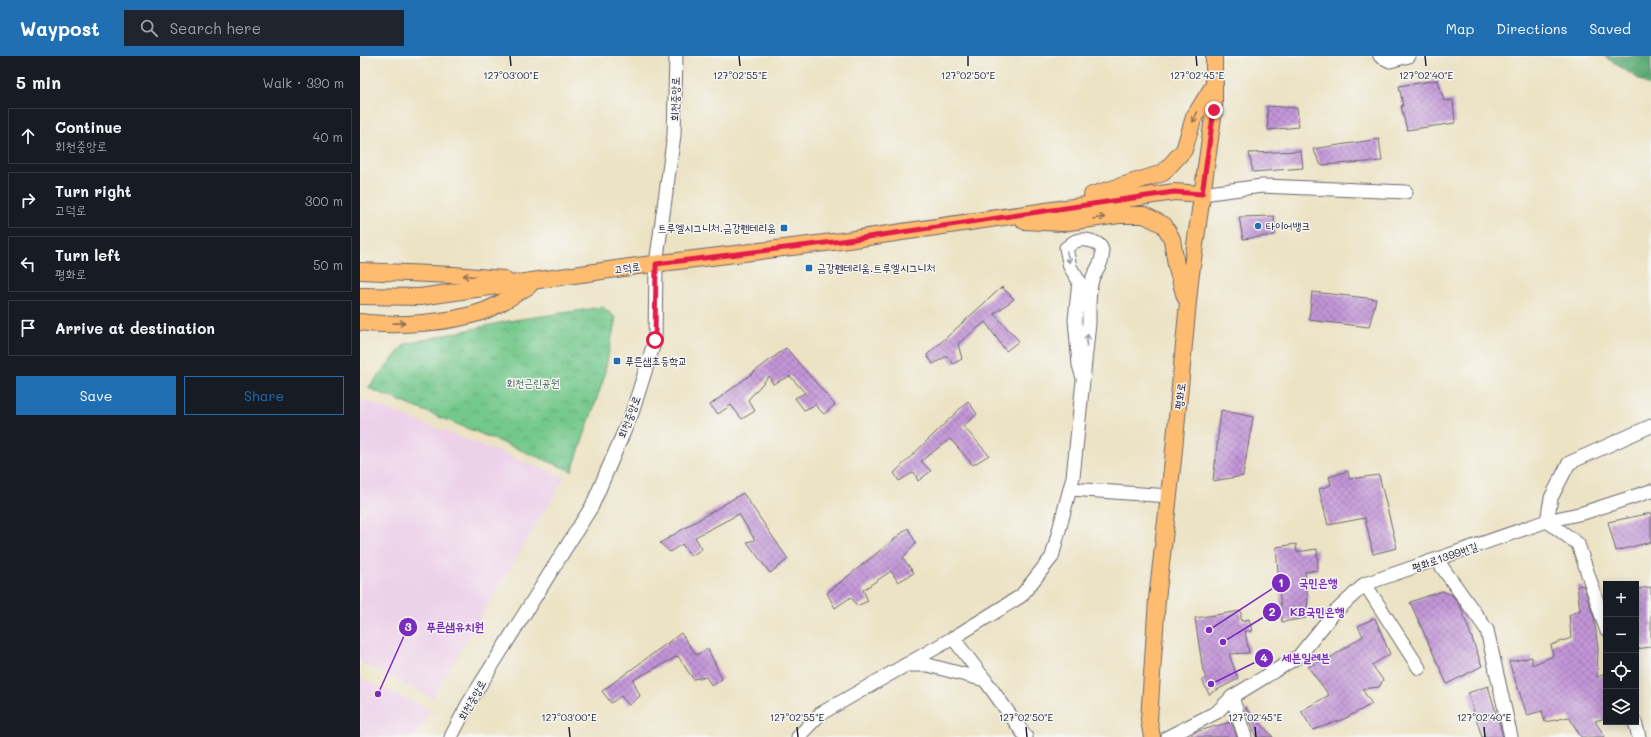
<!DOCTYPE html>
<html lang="en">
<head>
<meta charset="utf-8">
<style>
  body { margin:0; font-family:Mali,"Poor Story",sans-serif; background:#20242c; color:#f1f3f6 }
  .controls { position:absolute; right:12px; bottom:12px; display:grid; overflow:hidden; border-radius:0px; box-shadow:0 2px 10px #0003 }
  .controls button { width:36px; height:36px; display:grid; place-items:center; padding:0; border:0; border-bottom:1px solid #363941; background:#171b24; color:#f1f3f6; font:20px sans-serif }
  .stop { position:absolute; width:12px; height:12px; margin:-9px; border:3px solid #e11d48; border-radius:50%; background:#fff }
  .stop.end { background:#e11d48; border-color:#fff; box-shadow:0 1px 4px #0008 }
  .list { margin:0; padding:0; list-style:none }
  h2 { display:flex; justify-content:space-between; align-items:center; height:52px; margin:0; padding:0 16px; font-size:17px }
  h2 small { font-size:13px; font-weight:400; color:#9ea1a6 }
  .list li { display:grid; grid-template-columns:26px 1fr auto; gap:12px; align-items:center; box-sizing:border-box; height:56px; margin:0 8px 8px; padding:0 8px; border:1px solid #363941; border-radius:0px }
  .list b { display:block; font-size:15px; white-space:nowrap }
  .list p { margin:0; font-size:13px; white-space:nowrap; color:#9ea1a6 }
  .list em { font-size:13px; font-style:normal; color:#9ea1a6 }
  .actions { display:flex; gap:8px; padding:12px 16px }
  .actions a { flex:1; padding:9px 0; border:1px solid #1f6fb2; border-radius:0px; text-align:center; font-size:14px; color:#1f6fb2 }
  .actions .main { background:#1f6fb2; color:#fff }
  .icon { flex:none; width:22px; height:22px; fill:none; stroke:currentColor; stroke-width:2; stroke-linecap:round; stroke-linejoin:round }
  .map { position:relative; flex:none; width:1291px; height:681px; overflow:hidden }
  header { display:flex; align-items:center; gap:24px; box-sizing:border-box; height:56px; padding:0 20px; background:#1f6fb2; color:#fff }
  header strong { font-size:19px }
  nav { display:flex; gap:22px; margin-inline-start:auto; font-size:14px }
  .search { width:280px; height:36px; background:#20242c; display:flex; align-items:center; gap:10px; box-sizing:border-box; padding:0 14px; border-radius:0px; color:#9ea1a6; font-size:15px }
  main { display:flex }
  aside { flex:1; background:#171b24 }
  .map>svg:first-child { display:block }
</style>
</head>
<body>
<header>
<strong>Waypost</strong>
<div class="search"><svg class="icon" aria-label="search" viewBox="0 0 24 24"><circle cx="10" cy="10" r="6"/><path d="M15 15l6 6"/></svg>Search here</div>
<nav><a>Map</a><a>Directions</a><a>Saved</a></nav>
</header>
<main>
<aside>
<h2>5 min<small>Walk · 390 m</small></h2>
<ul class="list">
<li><svg class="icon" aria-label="ahead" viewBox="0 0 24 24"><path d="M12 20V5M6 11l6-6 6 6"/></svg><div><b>Continue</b><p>회천중앙로</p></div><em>40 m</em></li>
<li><svg class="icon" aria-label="right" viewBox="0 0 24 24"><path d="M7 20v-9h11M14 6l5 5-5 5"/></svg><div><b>Turn right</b><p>고덕로</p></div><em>300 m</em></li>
<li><svg class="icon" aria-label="left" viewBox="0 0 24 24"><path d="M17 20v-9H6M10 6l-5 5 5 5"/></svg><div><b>Turn left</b><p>평화로</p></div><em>50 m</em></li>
<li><svg class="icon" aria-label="arrive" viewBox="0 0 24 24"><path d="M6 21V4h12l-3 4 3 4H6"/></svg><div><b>Arrive at destination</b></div></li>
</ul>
<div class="actions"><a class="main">Save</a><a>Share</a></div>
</aside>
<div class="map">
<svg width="1291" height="681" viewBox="0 0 1291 681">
  <defs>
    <pattern id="forest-crowns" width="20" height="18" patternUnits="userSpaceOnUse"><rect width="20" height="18" fill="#5eac77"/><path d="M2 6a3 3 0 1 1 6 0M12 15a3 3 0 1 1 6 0" fill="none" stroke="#4d8c63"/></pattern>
    <pattern id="park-crowns" width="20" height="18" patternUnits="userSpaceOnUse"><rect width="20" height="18" fill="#73c88b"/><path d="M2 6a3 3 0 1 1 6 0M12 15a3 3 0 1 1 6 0" fill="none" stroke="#5ea273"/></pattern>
    <pattern id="building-cross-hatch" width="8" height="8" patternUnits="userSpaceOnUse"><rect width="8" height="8" fill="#c295d7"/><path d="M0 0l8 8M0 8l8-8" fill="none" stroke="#9d79b0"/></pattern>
  </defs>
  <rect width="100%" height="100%" fill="#f6f6f2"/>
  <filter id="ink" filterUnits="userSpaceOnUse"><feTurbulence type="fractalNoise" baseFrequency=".025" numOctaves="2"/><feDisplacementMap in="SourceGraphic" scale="8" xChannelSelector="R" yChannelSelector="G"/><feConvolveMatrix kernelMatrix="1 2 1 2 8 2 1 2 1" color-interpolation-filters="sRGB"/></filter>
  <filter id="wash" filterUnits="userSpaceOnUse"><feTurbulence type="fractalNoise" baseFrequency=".012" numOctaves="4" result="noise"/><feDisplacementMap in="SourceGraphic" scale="16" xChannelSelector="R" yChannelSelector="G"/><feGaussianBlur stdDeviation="0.9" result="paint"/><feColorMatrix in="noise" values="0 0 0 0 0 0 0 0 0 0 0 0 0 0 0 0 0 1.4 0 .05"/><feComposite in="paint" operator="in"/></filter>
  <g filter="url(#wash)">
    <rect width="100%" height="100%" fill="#ece3c5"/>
    <g fill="#edd1e9">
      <path d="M0,343L205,421L72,642L0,606Z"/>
      <path d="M0,622L71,654L55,681H0Z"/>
    </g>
    <path fill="url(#forest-crowns)" stroke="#406759" d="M1245,0H1291V31L1245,1Z"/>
    <path fill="url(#park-crowns)" stroke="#4a7563" d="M243,251L256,262L243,325L212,415L8,332L45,288L148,265Z"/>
    <g id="blocks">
      <g fill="url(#building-cross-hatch)">
        <path d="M1078,24L1084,45L1093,44L1095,67L1047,74L1041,50H1043L1039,30Z"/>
        <path d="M907,50L937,52L939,71L908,74Z"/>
        <path d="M1019,83L1022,105L961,109L953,93Z"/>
        <path d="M941,95L943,112L893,116L889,97Z"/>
        <path d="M914,160L915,179L883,183L879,161Z"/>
        <path d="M642,231L654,243L634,258L659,285L646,295L625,266L598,288L602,303L593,308L587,300L573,308L567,299Z"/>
        <path d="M952,236L1016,243L1009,271L949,264Z"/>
        <path d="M426,292L475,349L464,358L455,349L444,354L435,342L445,337L430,320L413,328L409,320L388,344L395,355L382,363L371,349L358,358L350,349Z"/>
        <path d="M608,345L617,358L603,370L629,399L613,409L590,383L561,405L571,415L558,425L554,416L539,425L534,417Z"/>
        <path d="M861,354L893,361L883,420L853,425Z"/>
        <path d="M988,415L989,423L1019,419L1037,492L1013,498L1005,462L968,469L959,433L971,429L969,421Z"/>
        <path d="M383,437L428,503L410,517L387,486L395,484L379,458L335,481L342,493L331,500L322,488L310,496L300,487Z"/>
        <path d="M1291,457V486L1256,495L1248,466Z"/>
        <path d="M548,472L556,487L543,502L554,517L538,526L531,515L503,534L508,545L497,550L491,541L475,552L467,537Z"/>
        <path d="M936,488L937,496L957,493L958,514L945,516L948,544L946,562L922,566L916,491Z"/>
        <path d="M1223,529L1234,561L1238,592L1237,621L1246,618V662L1235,665L1245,681H1221L1209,661L1185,666L1182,655L1167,659L1149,606L1172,601V609L1193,600L1191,589L1211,582L1209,559L1220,554L1217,530Z"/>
        <path d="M1291,531V591L1276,593V533Z"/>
        <path d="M1082,535L1092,539L1101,552L1122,610L1087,628L1050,546Z"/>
        <path d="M881,555V565L889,563L892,575H885L889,597L869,598L878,623L849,638L842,624L846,622L843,615L835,562Z"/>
        <path d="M1015,562L1030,598L1012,609L1023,624L1019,631L1002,633L1012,648L984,663L953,674L941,655L969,639L948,611L969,600L970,602L1003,580L998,570Z"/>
        <path d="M321,577L336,599L348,593L362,623L352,630L346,621L333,623L318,600L273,624L280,640L269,649L261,640L251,647L242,635Z"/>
        <path d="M1128,630L1142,677L1143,681H1122L1108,637Z"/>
        <path d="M885,651L913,681H896Z"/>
        <path d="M871,666L877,681H829L835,676Z"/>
      </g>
    </g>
  </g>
  <g filter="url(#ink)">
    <use href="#blocks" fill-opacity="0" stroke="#69666b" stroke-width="1"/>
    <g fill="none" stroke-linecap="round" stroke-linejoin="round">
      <defs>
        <g id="minor">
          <path d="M1020,0L1030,5L1049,0"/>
          <path d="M842,138L902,130L1046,136"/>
          <path d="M711,433L809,440"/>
          <path d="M1187,465L1218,488L1246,573"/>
          <path d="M1187,465L1223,457L1291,435"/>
          <path d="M1077,504L1127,574L1151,681"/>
          <path d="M1005,528L1059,612"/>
          <path d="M593,582L625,624"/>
          <path d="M545,609H568L625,624L666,681"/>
          <path d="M872,641L885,681"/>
          <path d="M1275,666L1279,681"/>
          <path d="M91,681L108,648L232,450L272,357L295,284L296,208L314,79L316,0"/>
          <path d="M438,681L460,658L593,582L661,540L692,501L713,421L729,267C729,253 728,234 733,221C737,212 744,205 742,195C741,185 724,182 716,185C713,186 709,190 706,192L710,211L719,225L715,264L719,309L723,322"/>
          <path d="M808,681L857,656L872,641L939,600L973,558L1005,528L1187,465L1191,442L1209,407L1291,370"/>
        </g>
        <g id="major">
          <path d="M732,139L803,117L824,94L834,61L855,27"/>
          <path d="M664,165L702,167L759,159H784L804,169L812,183L816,209L825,241"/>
          <path d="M0,215L93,219L144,223"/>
          <path d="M0,240L60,241L277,210L481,185L814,136L842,138"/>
          <path d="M0,266C35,271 91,267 124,255C140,249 155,238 169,230"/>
          <path d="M792,681L789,664L797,543L813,404L830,225L854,54V0"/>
        </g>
      </defs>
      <use href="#minor" stroke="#69666b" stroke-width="15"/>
      <use href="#major" stroke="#69666b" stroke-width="18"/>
      <use href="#minor" stroke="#fff" stroke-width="13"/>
      <use href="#major" stroke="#febc70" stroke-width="16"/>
    </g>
    <defs><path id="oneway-shaft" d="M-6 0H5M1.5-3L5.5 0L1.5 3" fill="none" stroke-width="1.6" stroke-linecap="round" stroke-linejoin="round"/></defs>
    <g stroke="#906f56">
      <use href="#oneway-shaft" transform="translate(835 61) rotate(115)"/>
      <use href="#oneway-shaft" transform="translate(739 162) rotate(-8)"/>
      <use href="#oneway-shaft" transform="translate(109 220) rotate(-175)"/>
      <use href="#oneway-shaft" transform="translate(39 267) rotate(-1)"/>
    </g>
    <g stroke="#9c9ca7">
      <use href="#oneway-shaft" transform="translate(708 201) rotate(78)"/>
      <use href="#oneway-shaft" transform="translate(727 284) rotate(-84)"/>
    </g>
  </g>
  <g fill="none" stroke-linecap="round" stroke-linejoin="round" filter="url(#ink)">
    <path stroke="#e11d48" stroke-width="5" d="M295,284L296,208L481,185L814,136L842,138L854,54"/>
  </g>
  <path fill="none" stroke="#22223b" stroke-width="1.5" d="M150,0L151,10M379,0L380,10M608,0V10M836,0L837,10M1065,0L1066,10M209,671L210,681M437,671L438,681M666,671L667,681M895,671L896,681M1124,671L1125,681"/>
  <g fill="#1f6fb2" stroke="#f6f6f2" stroke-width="1.5">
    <circle cx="898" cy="170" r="4"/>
    <rect x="420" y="168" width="8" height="8" rx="2"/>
    <rect x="445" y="208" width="8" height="8" rx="2"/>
    <rect x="253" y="301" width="8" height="8" rx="2"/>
  </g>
  <g text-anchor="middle" stroke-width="3" stroke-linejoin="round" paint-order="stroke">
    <g font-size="11" fill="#22223b" stroke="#f6f6f2">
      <text transform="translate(315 43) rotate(-89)" y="4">회천중앙로</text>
      <text transform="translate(267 212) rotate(-8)" y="4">고덕로</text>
      <text transform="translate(820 340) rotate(-84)" y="4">평화로</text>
      <text transform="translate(269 361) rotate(-69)" y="4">회천중앙로</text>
      <text transform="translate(1085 501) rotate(-19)" y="4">평화로1399번길</text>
      <text transform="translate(112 644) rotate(-60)" y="4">회천중앙로</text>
    </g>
    <g font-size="11" fill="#22223b" stroke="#f6f6f2" text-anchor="start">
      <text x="906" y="174">타이어뱅크</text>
      <text x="416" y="176" text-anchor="end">트루엘시그니처.금강펜테리움</text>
      <text x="457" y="216">금강펜테리움.트루엘시그니처</text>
      <text x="265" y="309">푸른샘초등학교</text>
    </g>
    <g font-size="11" fill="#3e5c57" stroke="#f6f6f2">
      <text x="173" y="331">회천근린공원</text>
    </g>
  </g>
  <g font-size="10" text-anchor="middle" fill="#22223b" stroke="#f6f6f2" stroke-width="3" stroke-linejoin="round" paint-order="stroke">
    <text x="151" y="23">127°03'00"E</text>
    <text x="380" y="23">127°02'55"E</text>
    <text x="608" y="23">127°02'50"E</text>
    <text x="837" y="23">127°02'45"E</text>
    <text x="1066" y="23">127°02'40"E</text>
    <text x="209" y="665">127°03'00"E</text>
    <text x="437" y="665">127°02'55"E</text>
    <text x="666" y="665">127°02'50"E</text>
    <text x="895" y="665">127°02'45"E</text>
    <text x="1124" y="665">127°02'40"E</text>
  </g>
  <path fill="none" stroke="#7b2cbf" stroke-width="1.5" d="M849 574L921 527M863 586L912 556M18 638L48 571M851 628L904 602"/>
  <g fill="#7b2cbf" stroke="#f6f6f2" stroke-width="1.5">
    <circle cx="849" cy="574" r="4"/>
    <circle cx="863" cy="586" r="4"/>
    <circle cx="18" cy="638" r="4"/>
    <circle cx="851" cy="628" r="4"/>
    <circle cx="921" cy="527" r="10"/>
    <circle cx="912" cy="556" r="10"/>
    <circle cx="48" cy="571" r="10"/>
    <circle cx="904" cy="602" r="10"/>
  </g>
  <g font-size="12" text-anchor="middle" font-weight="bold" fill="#fff">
    <text x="921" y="531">1</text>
    <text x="912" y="560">2</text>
    <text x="48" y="575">3</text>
    <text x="904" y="606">4</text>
  </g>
  <g font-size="12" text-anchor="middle" font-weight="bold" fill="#7b2cbf" stroke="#f6f6f2" stroke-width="3" stroke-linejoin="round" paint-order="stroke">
    <text x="958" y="531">국민은행</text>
    <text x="957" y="560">KB국민은행</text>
    <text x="95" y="575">푸른샘유치원</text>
    <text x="946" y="606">세븐일레븐</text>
  </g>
</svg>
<div class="controls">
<button>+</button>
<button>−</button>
<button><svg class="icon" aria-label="locate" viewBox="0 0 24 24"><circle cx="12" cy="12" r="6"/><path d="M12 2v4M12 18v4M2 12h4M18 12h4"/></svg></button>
<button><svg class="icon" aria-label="layers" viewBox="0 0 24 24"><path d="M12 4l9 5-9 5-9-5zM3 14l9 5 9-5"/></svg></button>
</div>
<div class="stop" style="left:295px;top:284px"></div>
<div class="stop end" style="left:854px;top:54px"></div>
</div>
</main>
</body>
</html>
